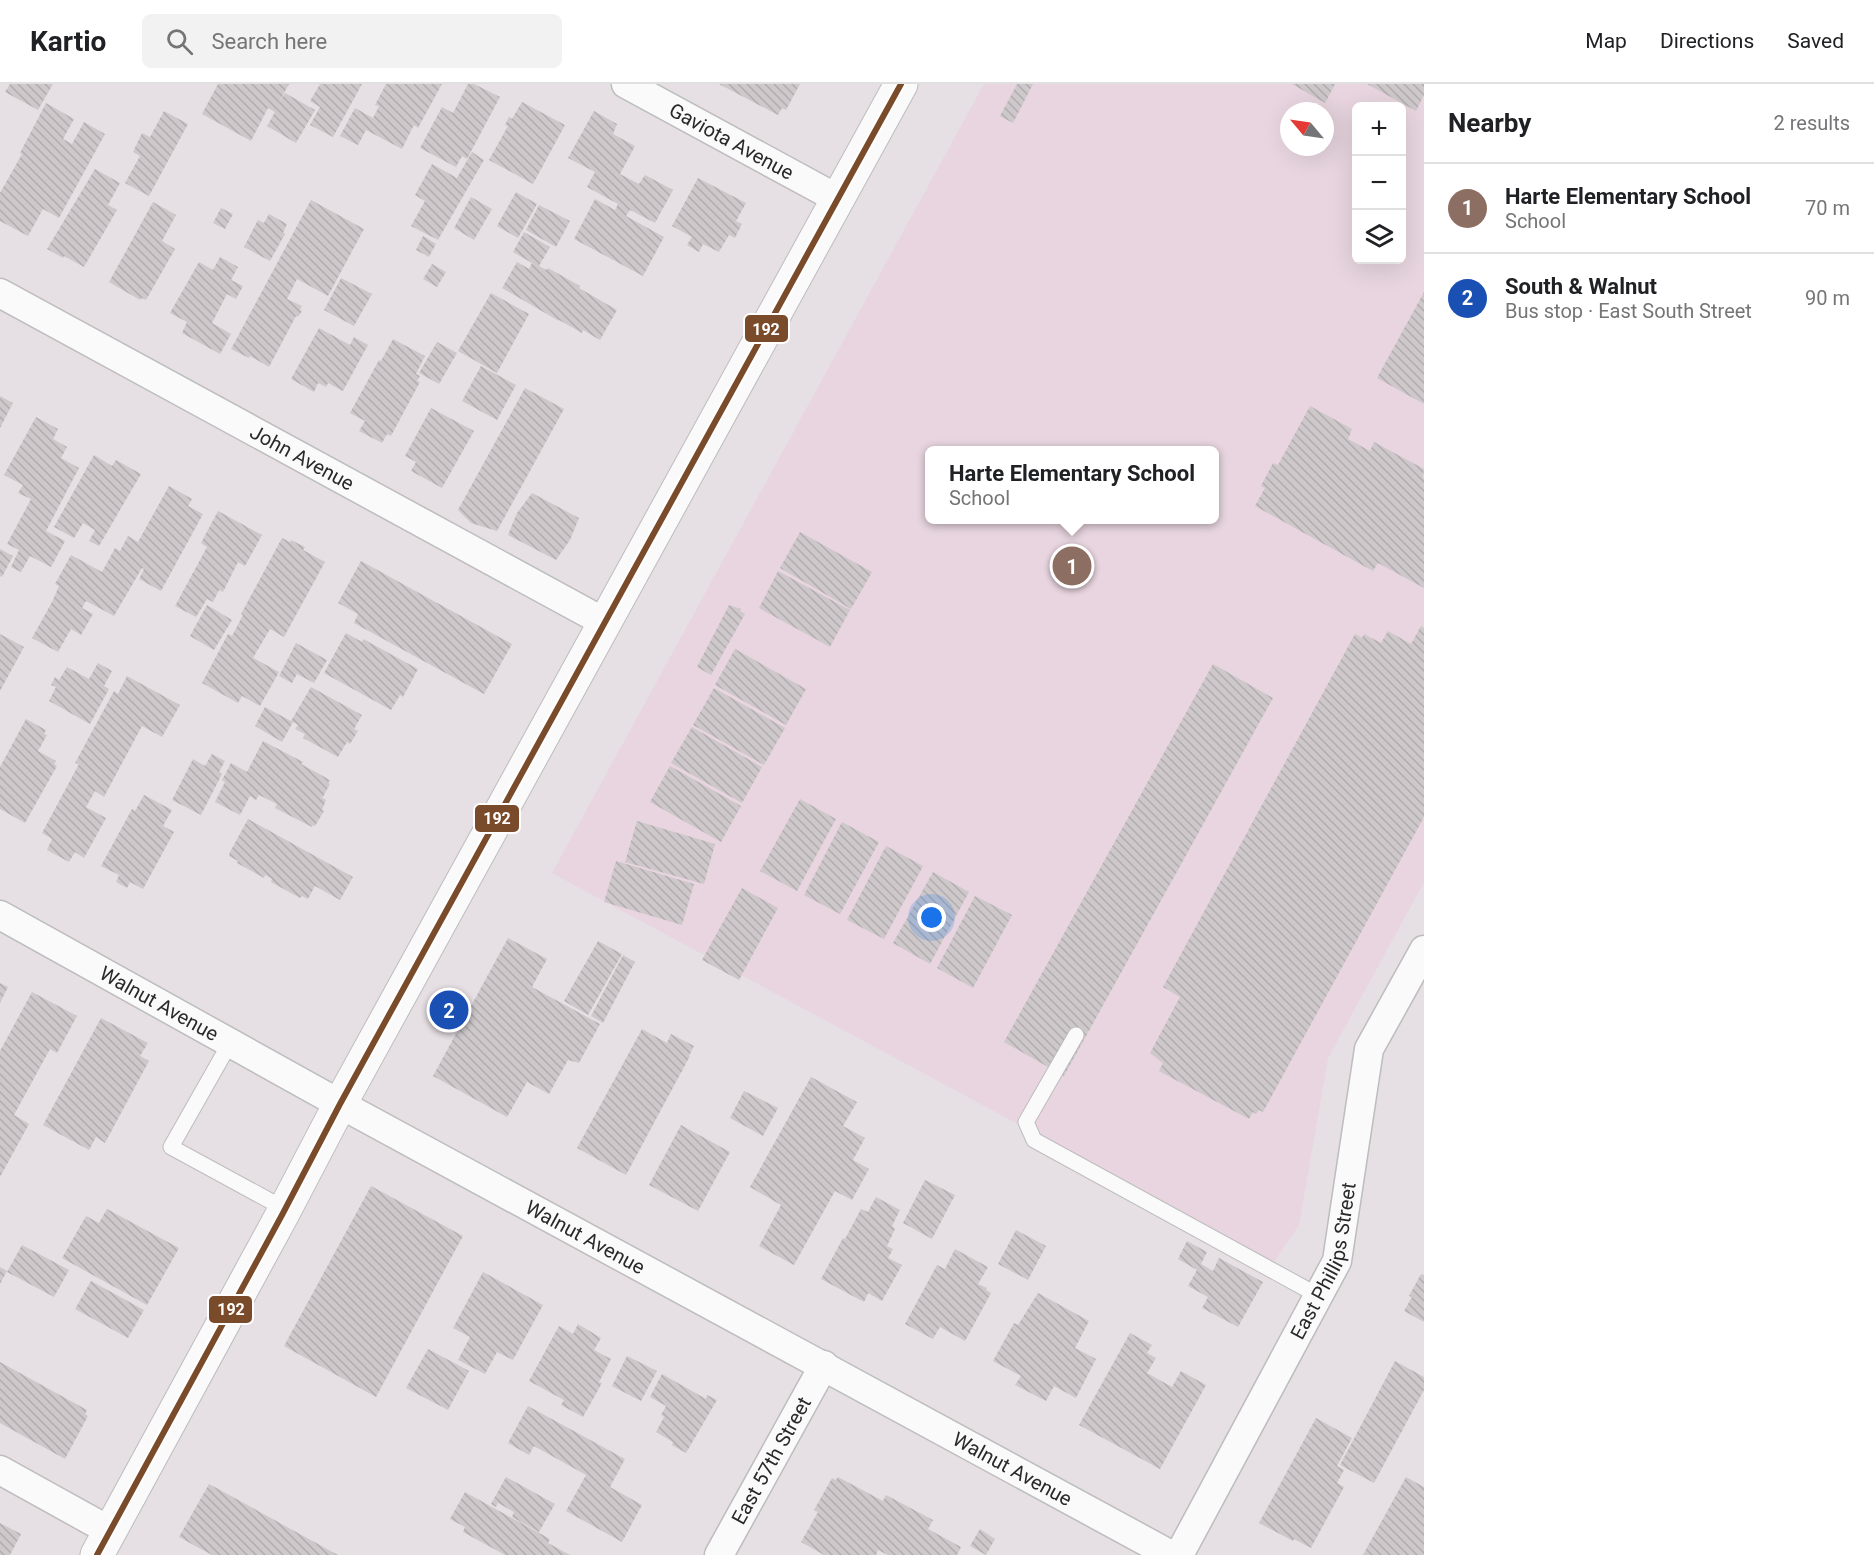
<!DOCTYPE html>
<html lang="en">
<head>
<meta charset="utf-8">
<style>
  body { margin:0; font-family:Roboto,sans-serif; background:#f2f2f2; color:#202124 }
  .controls { position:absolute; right:18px; top:18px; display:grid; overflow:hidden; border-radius:9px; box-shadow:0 6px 24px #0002 }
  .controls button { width:54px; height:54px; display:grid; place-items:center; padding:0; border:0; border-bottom:2px solid #e0e0e0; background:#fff; color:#202124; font:30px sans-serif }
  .compass { position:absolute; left:1280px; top:18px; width:54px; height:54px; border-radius:50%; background:#fff; box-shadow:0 6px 24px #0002; rotate:299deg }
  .you { position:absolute; left:932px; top:834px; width:21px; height:21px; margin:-15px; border:4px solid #fff; border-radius:50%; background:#1a73e8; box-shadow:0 0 0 9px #1a73e833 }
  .badge { display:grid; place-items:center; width:39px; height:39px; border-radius:50%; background:#111827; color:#fff; font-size:20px; font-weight:700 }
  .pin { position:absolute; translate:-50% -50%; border:3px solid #fff; box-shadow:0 2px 6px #0006 }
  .popup { position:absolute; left:925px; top:362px; width:294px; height:78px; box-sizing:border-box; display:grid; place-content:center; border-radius:9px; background:#fff; filter:drop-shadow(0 2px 4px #0005); font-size:20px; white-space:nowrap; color:#757577 }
  .popup b { font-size:22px; color:#202124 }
  .popup::after { content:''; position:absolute; left:50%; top:100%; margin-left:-12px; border:12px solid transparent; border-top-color:#fff }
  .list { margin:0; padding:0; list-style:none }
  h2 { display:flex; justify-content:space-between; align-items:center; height:78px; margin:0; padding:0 24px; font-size:26px }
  h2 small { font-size:20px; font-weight:400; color:#757577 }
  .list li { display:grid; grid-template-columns:39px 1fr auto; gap:18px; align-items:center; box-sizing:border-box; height:90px; padding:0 24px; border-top:2px solid #e0e0e0 }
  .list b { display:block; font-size:22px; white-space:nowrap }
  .list p { margin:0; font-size:20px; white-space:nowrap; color:#757577 }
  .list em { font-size:20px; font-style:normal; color:#757577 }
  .icon { flex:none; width:33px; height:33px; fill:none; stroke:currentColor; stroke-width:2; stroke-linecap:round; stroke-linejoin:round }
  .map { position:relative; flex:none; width:1424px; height:1471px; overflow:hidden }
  header { display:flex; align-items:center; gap:36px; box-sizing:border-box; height:84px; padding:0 30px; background:#fff; border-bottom:2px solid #e0e0e0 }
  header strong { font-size:28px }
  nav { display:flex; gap:33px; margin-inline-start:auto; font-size:21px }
  .search { width:420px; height:54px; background:#f2f2f2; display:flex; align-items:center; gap:15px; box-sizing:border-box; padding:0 21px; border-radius:9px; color:#757577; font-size:22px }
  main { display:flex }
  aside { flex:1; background:#fff }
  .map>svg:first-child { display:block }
</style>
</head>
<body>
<header>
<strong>Kartio</strong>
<div class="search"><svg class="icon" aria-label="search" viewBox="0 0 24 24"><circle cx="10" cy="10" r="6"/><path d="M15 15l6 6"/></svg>Search here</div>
<nav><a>Map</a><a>Directions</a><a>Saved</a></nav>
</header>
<main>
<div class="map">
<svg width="1424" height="1471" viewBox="0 0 1424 1471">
  <defs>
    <pattern id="building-back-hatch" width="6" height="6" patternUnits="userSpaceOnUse" patternTransform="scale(1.5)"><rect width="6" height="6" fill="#cec8cb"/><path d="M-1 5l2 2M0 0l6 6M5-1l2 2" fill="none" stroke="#b1acae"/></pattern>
  </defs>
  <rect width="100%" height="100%" fill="#e6dfe3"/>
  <path fill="#e8d5df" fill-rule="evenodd" d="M984,0H1424V798L1328,974L1299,1141L1274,1178L552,789ZM1356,22H1402V176H1356ZM1289,27H1325V63H1289ZM930,366H1214V436H930Z"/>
  <g fill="url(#building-back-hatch)">
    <path d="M10,0H53L38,26L5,8Z"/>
    <path d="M218,0H289L278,20L285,9L315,26L296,59L267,42L275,28L268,24L251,57L202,30Z"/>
    <path d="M320,0H362L333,53L310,41L320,23L310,17Z"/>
    <path d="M386,0H442L418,44L414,41L402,65L366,46L358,61L340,52L355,24L373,34L379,22L375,21Z"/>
    <path d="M468,0H474L500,13L467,75L462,72L456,83L420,64L442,23L453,29Z"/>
    <path d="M719,0H800L786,26L782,24L778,31Z"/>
    <path d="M1017,0H1033L1013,39L1000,32Z"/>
    <path d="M1292,0H1335L1325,19Z"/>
    <path d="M1367,0H1424V11L1416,27Z"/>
    <path d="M522,18L565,41L533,100L489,76L508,42L505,41L509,33L512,35Z"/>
    <path d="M46,19L74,35L63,55L72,60L84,38L105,50L59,134L43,125L28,152L0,137V109L22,70L20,69Z"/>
    <path d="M164,27L188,40L149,112L125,99L140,72L133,68L142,49L150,53Z"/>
    <path d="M594,27L617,40L613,50L635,62L620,90L639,100L645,91L673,106L655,139L630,126L626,132L664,153L643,192L574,155L595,115L615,126L618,120L587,103L595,88L568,74Z"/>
    <path d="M472,68L484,76L438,156L411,142L425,117L415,111L432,80L457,94Z"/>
    <path d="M95,85L120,99L108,121L117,126L84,183L64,172L63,174L47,165Z"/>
    <path d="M698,94L746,119L736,137L742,140L735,154L729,151L719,168L703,160L699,168L687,161L692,153L672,142Z"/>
    <path d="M516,108L537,120L518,154L497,142Z"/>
    <path d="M471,113L492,125L474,156L454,144Z"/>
    <path d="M311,116L364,145L328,212L297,195L287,215L302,222L300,226L302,227L298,233L296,232L269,283L250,272L249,274L231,265Z"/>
    <path d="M153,118L176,131L162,157L175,165L146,216L142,214L140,216L109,198Z"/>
    <path d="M539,121L570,137L556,163L526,146Z"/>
    <path d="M221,124L233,130L225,145L213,139Z"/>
    <path d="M269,130L287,140L283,149L285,150L270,177L244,163L258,136L264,139Z"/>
    <path d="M524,148L550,163L539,182L546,186L548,184L580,202L579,204L617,226L600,256L583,246L582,249L559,236V237L502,204L517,178L529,185L532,179L513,168Z"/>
    <path d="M423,152L436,160L429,173L416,166Z"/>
    <path d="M220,173L238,183L231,196L243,202L236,215L227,210L212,239L231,250L220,270L182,249L187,238L170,229L199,178L213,186Z"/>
    <path d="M432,180L446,188L437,203L423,195Z"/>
    <path d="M341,194L372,210L354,242L324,226Z"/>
    <path d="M1424,208V320L1377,294Z"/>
    <path d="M491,209L529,230L497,289L458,267Z"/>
    <path d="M319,244L350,261L354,253L368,261L343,307L328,299L326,303L318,299L314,308L291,295Z"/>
    <path d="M393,255L425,272L416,290L420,292L417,297L420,298L391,352L387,350L382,359L359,347L365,337L350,329L379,276L381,277Z"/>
    <path d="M437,258L457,269L439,300L419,289Z"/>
    <path d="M481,282L516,301L497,336L462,317Z"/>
    <path d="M525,304L564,325L497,447L471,439L458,426Z"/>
    <path d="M0,312L13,319L0,344Z"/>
    <path d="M1310,322L1352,345L1348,355L1370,367L1374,358L1424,385L1423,394H1424V504L1378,479L1373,487L1255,422L1265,404L1261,402L1273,379L1278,381Z"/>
    <path d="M431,324L474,347L442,404L411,387L416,378L405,372Z"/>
    <path d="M36,333L58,345L53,355L67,363L61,374L79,384L46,447L65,457L51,483L30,472L21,488L11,483L19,466L7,460L31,415L18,409L23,401L4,391Z"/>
    <path d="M94,371L112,382L116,376L141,390L99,462L89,457L95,446L83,439L74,454L54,443Z"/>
    <path d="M169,402L192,415L188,422L203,430L161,507L139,495L144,485L142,484L114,532L86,517L82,524L93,530L81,551L71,545L58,568L32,554L52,518L59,502L55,500L71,471L102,488L115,464L120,467L128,452L138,458Z"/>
    <path d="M532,409L579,434L570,456L556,476L508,451L517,429Z"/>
    <path d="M218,427L262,451L245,482L238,478L223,508L219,506L213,518L207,515L196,533L175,522L207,463L201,459Z"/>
    <path d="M800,448L872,488L851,525L780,484Z"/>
    <path d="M282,454L290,458L291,456L305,463L303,466L325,478L284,553L270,545L253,574L279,588L260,622L242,612L238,619L202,599L228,550L232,552L243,531L241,530Z"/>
    <path d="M0,465L13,472L2,493L0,492Z"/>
    <path d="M361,477L512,560L484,610L354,539L358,530L338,519Z"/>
    <path d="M778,487L850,526L830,563L759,524Z"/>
    <path d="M207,521L232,536L214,566L190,552Z"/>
    <path d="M729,521L741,525L740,527L745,530L711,591L697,583Z"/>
    <path d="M1421,542L1424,544V733L1263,1028L1259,1026L1256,1030L1253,1028L1249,1035L1159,987L1163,979L1150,969L1180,913L1163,903L1355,550L1362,554L1364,550L1381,559L1388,547L1411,560Z"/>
    <path d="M346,549L362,558L363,555L418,585L403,613L400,611L391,626L324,589Z"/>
    <path d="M0,550L24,563L0,607Z"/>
    <path d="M296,559L327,576L314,599L297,590L292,599L279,592Z"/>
    <path d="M735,565L806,605L786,641L715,601Z"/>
    <path d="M98,579L112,587L104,602L109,605L90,640L49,617L56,603L51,601L55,593L59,596L67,583L89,595Z"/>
    <path d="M1213,580L1273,614L1064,992L1004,958Z"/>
    <path d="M127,592L180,621L162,653L142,642L104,713L95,707L86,723L106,734L84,774L75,768L69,778L47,766L52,755L42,749L79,680L75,679L114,607L118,610Z"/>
    <path d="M311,603L362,631L354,645L358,647L350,660L347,658L338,673L303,654L305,650L295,645L298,641L293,638L282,658L255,642L265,623L291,637Z"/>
    <path d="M714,604L785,644L764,681L693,641Z"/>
    <path d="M26,635L46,646L44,650L47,651L38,667L56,677L54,680L57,682L25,739L0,725V683Z"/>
    <path d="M692,643L762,683L742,719L671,679Z"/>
    <path d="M263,657L303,678L301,680L330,696L328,699L330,700L323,713H321L326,716L322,726L324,727L315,742L313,741L312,743L275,724L277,720L259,711L256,716L250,712L240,731L215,718L225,698L222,696L231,679L247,688Z"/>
    <path d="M212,670L225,677L219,688L222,690L201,731L172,716L193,675L205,682Z"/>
    <path d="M670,682L741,722L721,758L650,718Z"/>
    <path d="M144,711L172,726L163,742L174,748L143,805L130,798L127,804L116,798L119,791L101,782L132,725L135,727Z"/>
    <path d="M800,715L836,735L797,807L760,787Z"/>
    <path d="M248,735L353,793L340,816L315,802L308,815L302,812L300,814L271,798L272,795L265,791L264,794L237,779L238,777L229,772L230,768Z"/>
    <path d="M637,737L715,760L704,800L625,778Z"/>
    <path d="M842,738L879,758L840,830L804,811Z"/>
    <path d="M886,762L923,782L884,855L847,836Z"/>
    <path d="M616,777L694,800L682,841L604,818Z"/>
    <path d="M933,788L969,808L930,880L893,859Z"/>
    <path d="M742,804L778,824L739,896L702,876Z"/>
    <path d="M975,812L1012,831L973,904L937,884Z"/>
    <path d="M508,854L547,875L532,903L600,940L579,979L568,976L549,1010L527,998L507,1033L433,992Z"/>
    <path d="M598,857L622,870L588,931L564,917Z"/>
    <path d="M623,871L635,878L603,939L591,932Z"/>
    <path d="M0,899L8,903L0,919Z"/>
    <path d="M32,908L77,932L57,969L50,965L14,1031L29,1040L0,1093V967Z"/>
    <path d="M101,934L148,959L140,972L149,977L105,1059L96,1053L89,1066L43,1041Z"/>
    <path d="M642,945L667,959L671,950L694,962L689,972H690L626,1091L577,1064Z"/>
    <path d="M811,993L857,1018L843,1042L865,1054L853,1076L869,1085L852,1116L835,1107L794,1181L759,1162L781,1121L750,1103Z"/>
    <path d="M744,1007L778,1024L763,1052L730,1034Z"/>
    <path d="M681,1041L730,1068L698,1127L649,1101Z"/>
    <path d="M925,1096L955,1111L932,1155L903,1139Z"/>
    <path d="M371,1102L463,1152L376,1313L284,1262Z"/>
    <path d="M876,1113L900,1126L892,1142L895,1145L887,1162L893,1165L888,1174L902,1181L882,1217L868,1209L864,1218L821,1195L843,1154L845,1155L861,1125L868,1128Z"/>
    <path d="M107,1125L179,1164L147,1221L62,1174L86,1132L99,1139Z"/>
    <path d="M1016,1146L1046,1162L1028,1196L998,1180Z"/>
    <path d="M1187,1157L1207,1168L1201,1180L1213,1187L1219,1174L1263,1198L1238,1243L1202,1224L1208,1213L1188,1202L1197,1186L1178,1175Z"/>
    <path d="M22,1161L69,1186L54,1213L7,1188Z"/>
    <path d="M955,1165L988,1183L978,1200L987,1204L986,1206L991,1209L965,1257L940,1243L933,1255L905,1240L937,1181L945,1185Z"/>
    <path d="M0,1183L7,1187L0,1200Z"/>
    <path d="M483,1188L543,1221L513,1276L497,1268L485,1290L458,1276L470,1253L453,1244Z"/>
    <path d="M1421,1190L1424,1191V1238L1404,1227L1412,1213L1409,1212Z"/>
    <path d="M91,1197L144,1226L128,1254L75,1225Z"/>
    <path d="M1038,1209L1089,1237L1075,1264L1096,1275L1076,1314L1054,1302L1046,1317L1015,1301L1021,1292L993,1277L1014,1239L1018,1241Z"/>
    <path d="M578,1240L601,1254L594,1266L611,1275L599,1298L602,1299L583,1333L561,1321L564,1316L529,1297L559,1242L573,1250Z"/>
    <path d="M1130,1249L1152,1261L1147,1269L1156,1274L1147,1289L1172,1303L1181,1287L1206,1301L1160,1385L1079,1341Z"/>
    <path d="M428,1265L469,1287L448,1326L406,1304Z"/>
    <path d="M627,1272L657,1287L641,1317L612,1302Z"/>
    <path d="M1395,1277L1424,1293V1306L1374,1399L1340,1381Z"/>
    <path d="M0,1278L87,1326L85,1330L88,1332L65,1375L0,1339Z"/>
    <path d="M662,1290L706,1315L707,1311L717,1316L686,1369L672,1361L673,1358L656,1348L664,1333L661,1331L666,1322L650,1313Z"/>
    <path d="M528,1322L625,1375L610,1403L642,1421L622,1458L566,1427L586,1391L534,1362L529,1371L508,1359Z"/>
    <path d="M1316,1334L1352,1354L1337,1382L1344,1386L1337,1399L1344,1403L1311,1464L1294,1455L1293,1457L1259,1439Z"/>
    <path d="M506,1393L555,1420L539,1448L512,1433L514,1428L498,1419L496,1423L491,1420Z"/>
    <path d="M838,1393L883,1417L886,1411L933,1436L928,1445L961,1463L957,1471H888L878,1466L876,1471H824L801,1458L818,1428L814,1426L832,1394L836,1396Z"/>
    <path d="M1406,1393L1424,1403V1471H1363Z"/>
    <path d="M209,1400L338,1471H212L179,1453Z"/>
    <path d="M465,1408L550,1455L548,1459L570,1471H505L463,1448L465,1443L450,1435Z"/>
    <path d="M0,1439L21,1450L10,1471H0Z"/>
    <path d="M980,1445L995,1455L986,1471L970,1462Z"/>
  </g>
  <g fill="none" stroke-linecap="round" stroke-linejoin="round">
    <defs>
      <g id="service">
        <path d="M1076,951L1026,1038L1034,1056L1319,1212"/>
        <path d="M230,959L171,1063L285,1125"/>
      </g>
      <g id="minor">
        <path id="s1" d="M626,0L838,115"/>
        <path id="s2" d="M0,209L604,538"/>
        <path id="s3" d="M0,831L340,1020L1171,1471"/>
        <path d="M0,1386L110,1447"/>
        <path id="s4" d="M719,1471L824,1281"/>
        <path id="s5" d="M1179,1471L1337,1177L1369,965L1424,866"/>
      </g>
      <path id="secondary" d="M97,1471L282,1131L340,1020L901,0"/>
    </defs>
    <use href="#service" stroke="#bdbdbd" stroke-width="17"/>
    <use href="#minor" stroke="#bdbdbd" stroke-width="31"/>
    <use href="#secondary" stroke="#bdbdbd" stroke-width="35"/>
    <use href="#service" stroke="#fbfafb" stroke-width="15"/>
    <use href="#minor" stroke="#fbfafb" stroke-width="28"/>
    <use href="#secondary" stroke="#fbfafb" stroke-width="33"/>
    <defs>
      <path id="bus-1" d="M97,1471L282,1131L340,1020L901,0"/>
    </defs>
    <use href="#bus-1" stroke="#fff" stroke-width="10"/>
    <use href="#bus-1" stroke="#7a4b2a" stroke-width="6"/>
  </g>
  <g text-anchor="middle" stroke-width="6" stroke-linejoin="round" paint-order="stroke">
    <g font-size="20" fill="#292929" stroke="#fff">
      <text dy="7" stroke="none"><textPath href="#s1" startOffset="120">Gaviota Avenue</textPath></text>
      <text dy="7" stroke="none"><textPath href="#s2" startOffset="344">John Avenue</textPath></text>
      <text dy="7" stroke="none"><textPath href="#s3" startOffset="182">Walnut Avenue</textPath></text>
      <text dy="7" stroke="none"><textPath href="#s3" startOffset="668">Walnut Avenue</textPath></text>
      <text dy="7" stroke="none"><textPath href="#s5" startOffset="330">East Phillips Street</textPath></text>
      <text dy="7" stroke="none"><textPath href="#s4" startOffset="108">East 57th Street</textPath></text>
      <text dy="7" stroke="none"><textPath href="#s3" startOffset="1154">Walnut Avenue</textPath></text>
    </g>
  </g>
  <g stroke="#fff" stroke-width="2">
    <rect x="744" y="230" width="45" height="29" rx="6" fill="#7a4b2a"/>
    <rect x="474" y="720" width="46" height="29" rx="6" fill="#7a4b2a"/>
    <rect x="208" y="1211" width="45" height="29" rx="6" fill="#7a4b2a"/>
  </g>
  <g font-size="16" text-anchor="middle" font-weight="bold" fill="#fff">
    <text x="766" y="251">192</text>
    <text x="497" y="740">192</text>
    <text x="231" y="1231">192</text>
  </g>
</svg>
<div class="controls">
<button>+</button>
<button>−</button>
<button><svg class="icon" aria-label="layers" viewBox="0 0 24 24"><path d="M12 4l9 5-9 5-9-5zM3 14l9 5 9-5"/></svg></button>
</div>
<svg class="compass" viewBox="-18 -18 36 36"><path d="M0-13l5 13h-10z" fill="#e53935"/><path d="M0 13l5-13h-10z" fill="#757577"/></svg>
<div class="you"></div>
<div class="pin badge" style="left:1072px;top:482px;background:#8d6e63">1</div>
<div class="popup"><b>Harte Elementary School</b>School</div>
<div class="pin badge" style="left:449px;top:926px;background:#1a4fb4">2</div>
</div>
<aside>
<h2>Nearby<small>2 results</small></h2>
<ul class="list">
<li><span class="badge" style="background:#8d6e63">1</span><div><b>Harte Elementary School</b><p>School</p></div><em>70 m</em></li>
<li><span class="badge" style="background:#1a4fb4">2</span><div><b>South &amp; Walnut</b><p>Bus stop · East South Street</p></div><em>90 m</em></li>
</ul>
</aside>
</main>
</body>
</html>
